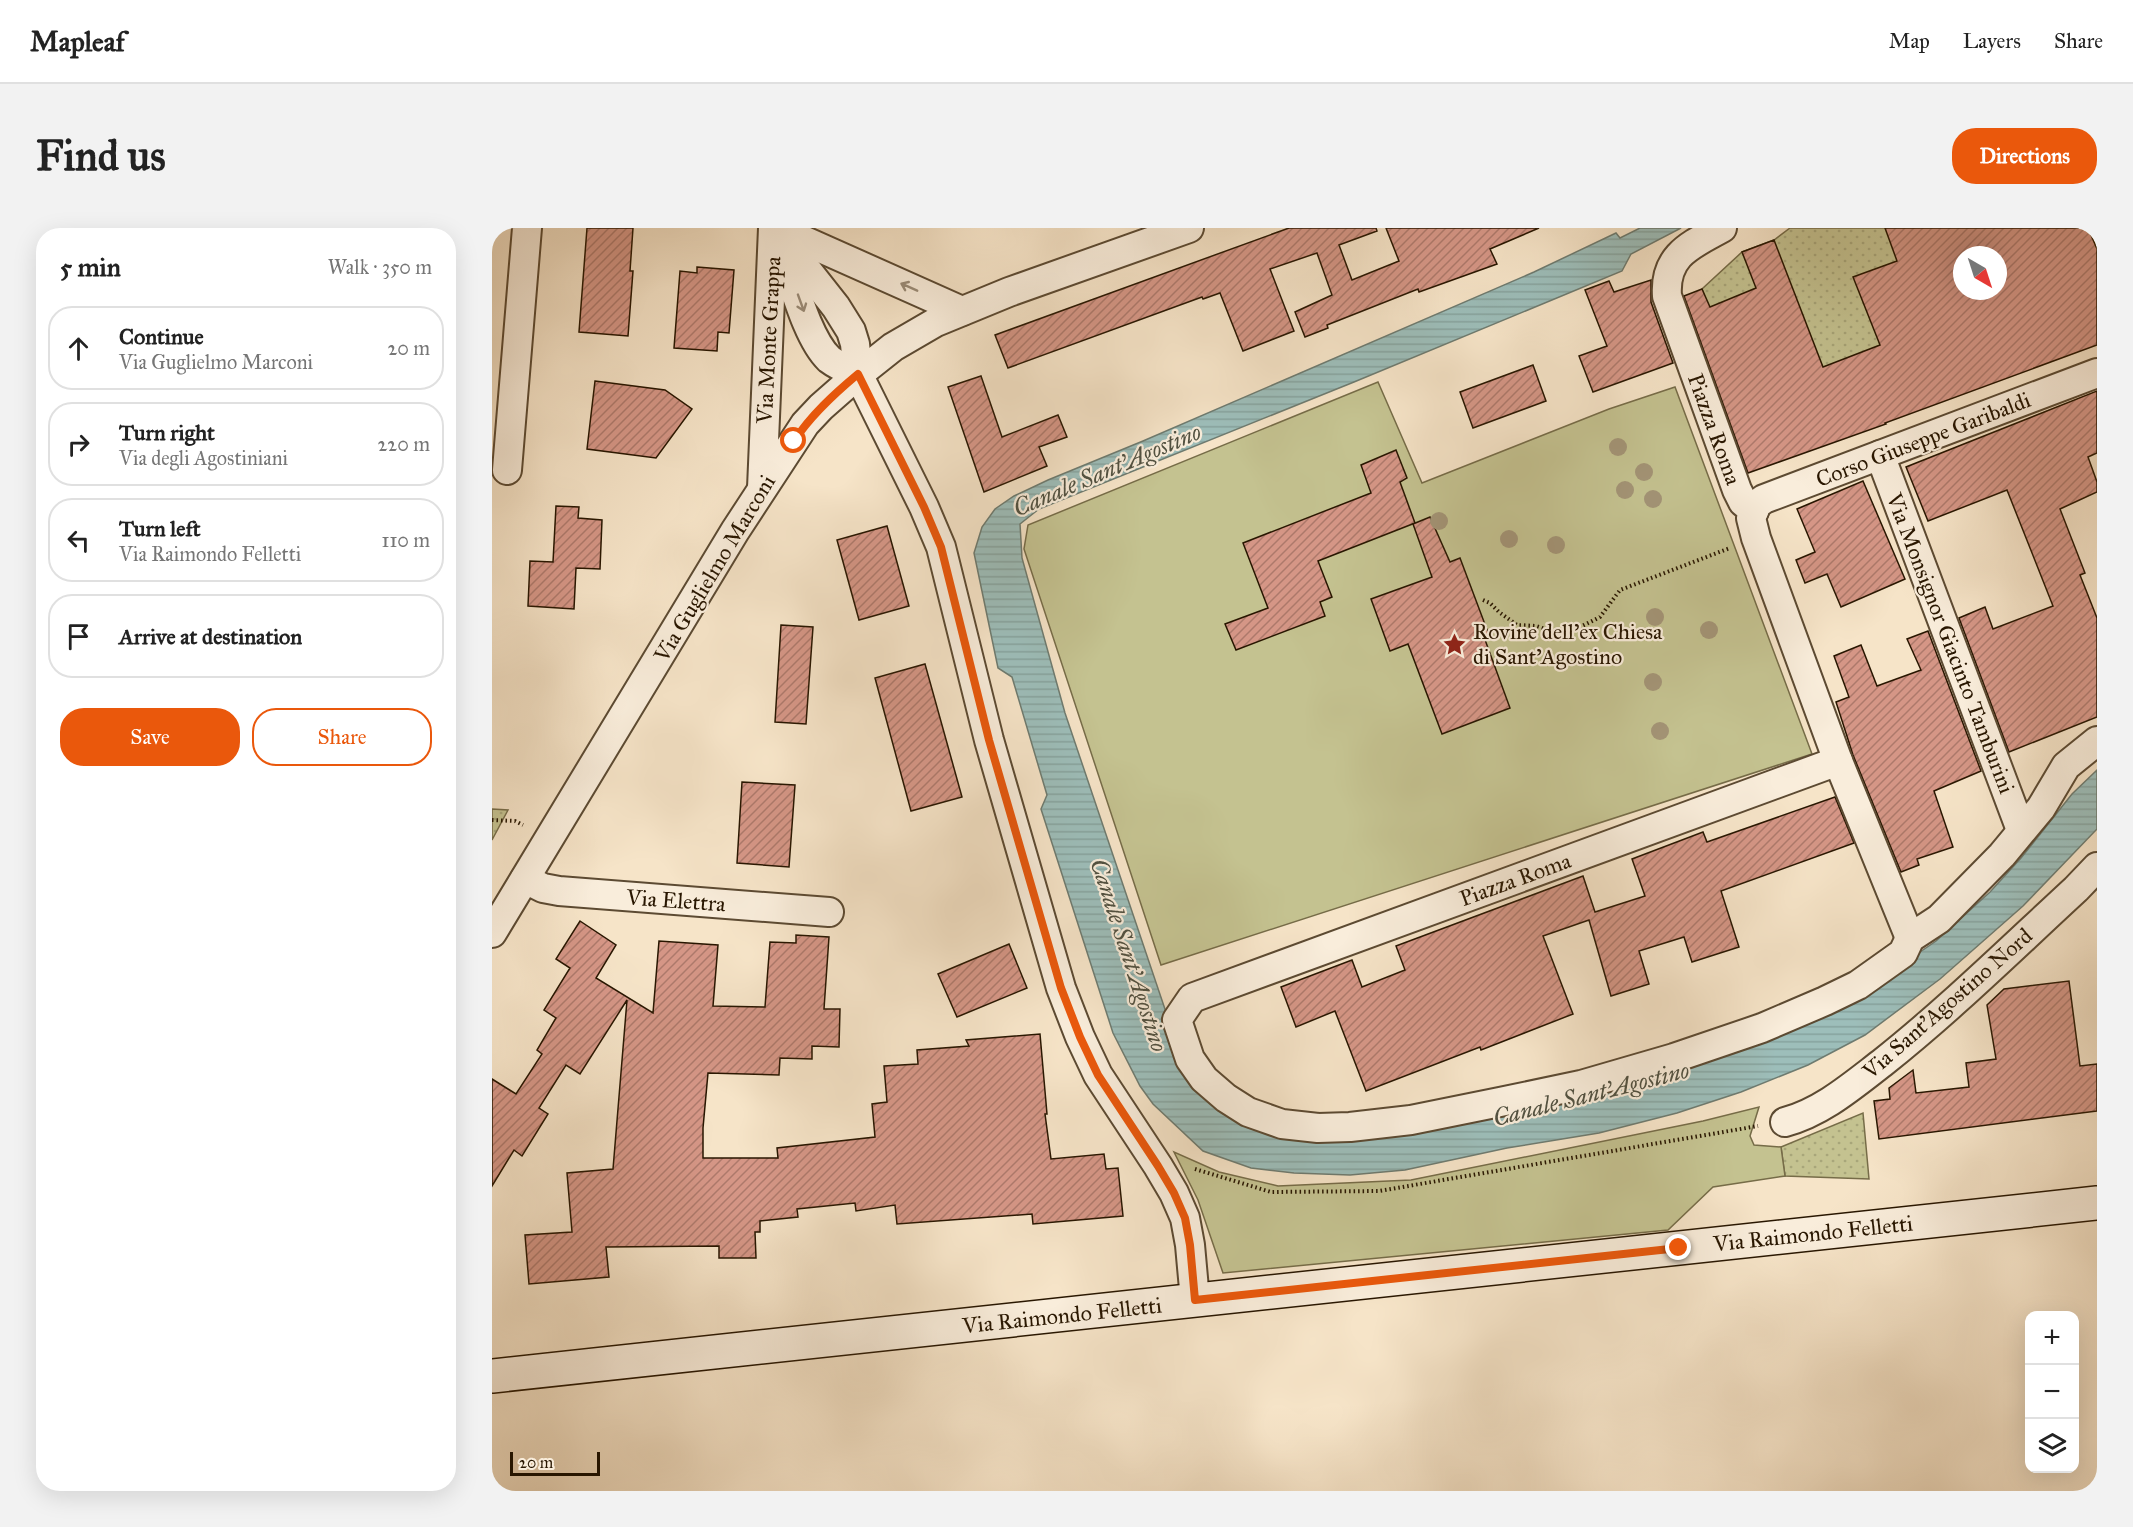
<!DOCTYPE html>
<html lang="en">
<head>
<meta charset="utf-8">
<style>
  body { margin:0; font-family:"IM FELL Great Primer",serif; background:#f2f2f2; color:#222 }
  .controls { position:absolute; right:18px; bottom:18px; display:grid; overflow:hidden; border-radius:12px; box-shadow:0 6px 24px #0002 }
  .controls button { width:54px; height:54px; display:grid; place-items:center; padding:0; border:0; border-bottom:2px solid #e0e0e0; background:#fff; color:#222; font:30px sans-serif }
  .compass { position:absolute; left:1461px; top:18px; width:54px; height:54px; border-radius:50%; background:#fff; box-shadow:0 6px 24px #0002; rotate:141deg }
  .scale { position:absolute; left:18px; bottom:15px; width:90px; box-sizing:border-box; padding-left:6px; border:3px solid #281600; border-top:0; font-size:16px; line-height:21px; white-space:nowrap; color:#281600; -webkit-text-stroke:4px #f9eddb; paint-order:stroke }
  .stop { position:absolute; width:18px; height:18px; margin:-14px; border:4px solid #ea580c; border-radius:50%; background:#fff }
  .stop.end { background:#ea580c; border-color:#fff; box-shadow:0 2px 6px #0008 }
  .list { margin:0; padding:0; list-style:none }
  h2 { display:flex; justify-content:space-between; align-items:center; height:78px; margin:0; padding:0 24px; font-size:26px }
  h2 small { font-size:20px; font-weight:400; color:#767676 }
  .list li { display:grid; grid-template-columns:39px 1fr auto; gap:18px; align-items:center; box-sizing:border-box; height:84px; margin:0 12px 12px; padding:0 12px; border:2px solid #e0e0e0; border-radius:24px }
  .list b { display:block; font-size:22px; white-space:nowrap }
  .list p { margin:0; font-size:20px; white-space:nowrap; color:#767676 }
  .list em { font-size:20px; font-style:normal; color:#767676 }
  .actions { display:flex; gap:12px; padding:18px 24px }
  .actions a { flex:1; padding:14px 0; border:2px solid #ea580c; border-radius:24px; text-align:center; font-size:21px; color:#ea580c }
  .actions .main { background:#ea580c; color:#fff }
  .icon { flex:none; width:33px; height:33px; fill:none; stroke:currentColor; stroke-width:2; stroke-linecap:round; stroke-linejoin:round }
  .map { position:relative; flex:none; width:1605px; height:1263px; overflow:hidden; border-radius:24px }
  header { display:flex; align-items:center; gap:36px; box-sizing:border-box; height:84px; padding:0 30px; background:#fff; border-bottom:2px solid #e0e0e0 }
  header strong { font-size:28px }
  nav { display:flex; gap:33px; margin-inline-start:auto; font-size:21px }
  .intro { display:flex; align-items:center; justify-content:space-between; box-sizing:border-box; height:144px; padding:0 36px }
  h1 { margin:0; font-size:42px }
  .button { padding:15px 27px; border-radius:24px; background:#ea580c; color:#fff; font-size:21px; font-weight:700 }
  main { display:flex; gap:36px; padding:0 36px }
  aside { flex:1; background:#fff; border-radius:24px; box-shadow:0 6px 24px #0002 }
  .map>svg:first-child { display:block }
</style>
</head>
<body>
<header>
<strong>Mapleaf</strong>
<nav><a>Map</a><a>Layers</a><a>Share</a></nav>
</header>
<div class="intro"><h1>Find us</h1><a class="button">Directions</a></div>
<main>
<aside>
<h2>5 min<small>Walk · 350 m</small></h2>
<ul class="list">
<li><svg class="icon" aria-label="ahead" viewBox="0 0 24 24"><path d="M12 20V5M6 11l6-6 6 6"/></svg><div><b>Continue</b><p>Via Guglielmo Marconi</p></div><em>20 m</em></li>
<li><svg class="icon" aria-label="right" viewBox="0 0 24 24"><path d="M7 20v-9h11M14 6l5 5-5 5"/></svg><div><b>Turn right</b><p>Via degli Agostiniani</p></div><em>220 m</em></li>
<li><svg class="icon" aria-label="left" viewBox="0 0 24 24"><path d="M17 20v-9H6M10 6l-5 5 5 5"/></svg><div><b>Turn left</b><p>Via Raimondo Felletti</p></div><em>110 m</em></li>
<li><svg class="icon" aria-label="arrive" viewBox="0 0 24 24"><path d="M6 21V4h12l-3 4 3 4H6"/></svg><div><b>Arrive at destination</b></div></li>
</ul>
<div class="actions"><a class="main">Save</a><a>Share</a></div>
</aside>
<div class="map">
<svg width="1605" height="1263" viewBox="0 0 1605 1263">
  <defs>
    <pattern id="grass-dots" width="8" height="8" patternUnits="userSpaceOnUse" patternTransform="scale(1.5)"><rect width="8" height="8" fill="#c4c290"/><path d="M2 2h.1M6 6h.1" fill="none" stroke="#a8a67a" stroke-width="1.8" stroke-linecap="round"/></pattern>
    <pattern id="water-rules" width="6" height="5" patternUnits="userSpaceOnUse" patternTransform="scale(1.5)"><rect width="6" height="5" fill="#9dbeba"/><path d="M0 2.5h6" fill="none" stroke="#87a39e"/></pattern>
    <pattern id="building-hatch" width="6" height="6" patternUnits="userSpaceOnUse" patternTransform="scale(1.5)"><rect width="6" height="6" fill="#d59686"/><path d="M-1 1l2-2M0 6l6-6M5 7l2-2" fill="none" stroke="#ad796b"/></pattern>
  </defs>
  <rect width="100%" height="100%" fill="#f6e4c8"/>
  <filter id="stains"><feTurbulence type="fractalNoise" baseFrequency=".00333" numOctaves="4"/><feColorMatrix values="0 0 0 0 .2 0 0 0 0 .09 0 0 0 0 .02 0 0 0 .5 -.17"/></filter>
  <radialGradient id="worn" r=".72"><stop offset=".6" stop-color="#630" stop-opacity="0"/><stop offset="1" stop-color="#630" stop-opacity=".3"/></radialGradient>
  <g fill="url(#grass-dots)" stroke="#766c48" stroke-width="1.5" fill-rule="evenodd">
    <path d="M1298,0H1605V77L1354,182L1233,125L1210,61L1250,24L1282,12ZM1470,27H1506V63H1470Z"/>
    <path d="M0,581L16,582L0,612Z"/>
    <path d="M1371,885L1377,951L1293,948L1289,919Z"/>
  </g>
  <g fill="#c4c290" stroke="#766c48" stroke-width="1.5">
    <path d="M886,154L930,255L1117,181L1183,159L1320,526L669,737L532,321L536,297Z"/>
    <path d="M1267,879L1258,908L1262,917L1289,919L1293,948L1221,959L1176,1002L731,1045L706,972L682,924L727,944L786,958L919,952L1211,893Z"/>
  </g>
  <path fill="url(#water-rules)" stroke="#6e7b70" stroke-width="1.5" d="M1148,0H1189L1139,26L1130,43L862,154L547,281L528,296L530,330L573,485L678,796L748,888L938,896L1390,750L1444,713L1498,664L1529,630L1580,566L1605,542V601L1531,678L1448,751L1373,807L1316,837L1249,864L1185,885L1107,905L1015,920L913,942L858,947L802,945L759,940L711,923L661,876L648,858L621,805L549,581L555,567L520,449L506,440L482,325L490,299L503,281L522,268L556,252L651,213L1042,44L1124,5L1128,10Z"/>
  <g fill="url(#building-hatch)" stroke="#281600" stroke-width="1.5" fill-rule="evenodd">
    <path d="M95,0H141L138,43H141L136,108L87,104Z"/>
    <path d="M797,0H884L885,3L847,17L860,52L907,33L894,0H1047L998,21L1005,36L927,64L926,61L835,97L836,100L813,109L803,84L840,67L825,25L778,41L802,103L751,123L728,65L711,71L710,69L516,140L503,107Z"/>
    <path d="M1393,0H1596L1605,21V117L1393,195L1394,196L1256,245L1192,68L1210,61L1218,79L1264,60L1250,24L1282,12L1331,139L1388,117L1361,49L1405,33ZM1470,27H1506V63H1470Z"/>
    <path d="M205,39L242,42L237,105L226,104L225,123L182,120L188,43L205,45Z"/>
    <path d="M1159,52V74L1181,135L1101,164L1087,128L1115,118L1093,62L1117,53L1122,64Z"/>
    <path d="M1041,137L1054,173L981,200L968,164Z"/>
    <path d="M489,148L510,209L566,187L575,209L547,219L555,238L492,264L456,159Z"/>
    <path d="M103,153L173,162L200,181L164,230L95,221Z"/>
    <path d="M1605,163V225L1596,229L1605,254V264L1568,281L1593,345L1588,347L1605,390V489L1517,524L1467,390L1493,379L1501,401L1561,378L1515,262L1436,293L1414,239Z"/>
    <path d="M904,222L915,250L908,254L923,295L826,333L840,369L828,374L833,388L744,422L733,396L776,380L751,315L879,265L869,237Z"/>
    <path d="M1371,253L1413,351L1349,379L1335,346L1313,355L1304,332L1323,324L1305,281Z"/>
    <path d="M64,278L87,279L86,290L110,292L108,341L84,340L82,381L36,378L38,333L61,334Z"/>
    <path d="M938,289L958,334L968,330L997,407L992,409L1018,480L950,506L916,416L898,423L879,371L940,349L921,296Z"/>
    <path d="M395,298L417,378L367,392L345,312Z"/>
    <path d="M289,397L321,399L314,496L283,494Z"/>
    <path d="M1436,403L1489,543L1442,563L1461,619L1425,631L1427,637L1409,644L1361,527L1344,474L1357,469L1342,428L1369,417L1385,458L1429,442L1415,411Z"/>
    <path d="M433,436L470,569L419,583L383,450Z"/>
    <path d="M250,554L303,557L297,639L245,635Z"/>
    <path d="M1343,569L1362,615L1229,663L1247,719L1200,734L1192,709L1147,723L1157,756L1119,768L1097,692L1051,708L1081,786L989,822L988,819L874,863L843,783L804,799L789,759L860,732L870,759L913,742L904,718L1091,648L1103,684L1153,668L1140,631L1211,604L1215,614Z"/>
    <path d="M88,693L124,717L104,750L161,785L167,713L226,717L221,778L273,779L278,714L304,715V707L337,709L332,781H348L347,819L320,818V831L288,830L287,847L216,845L211,900V930H286L285,920L383,909L380,876L395,874L392,838L426,836L425,822L477,818L474,812L548,806L555,886H553L559,931L612,926L614,941L626,940L631,988L541,996L540,986L405,996L403,977L364,983L363,975L305,981L306,989L268,993V1004H263L264,1030H227V1018L114,1019L117,1049L37,1056L33,1007L80,1004L75,945L121,941L135,772L88,846L74,837L47,880L56,886L30,928L22,922L0,958V851L24,866L50,826L45,822L64,790L52,782L78,740L64,731Z"/>
    <path d="M517,716L535,760L465,789L446,746Z"/>
    <path d="M1577,753L1588,838L1605,836V883L1387,911L1382,873L1398,871L1397,860L1421,842L1424,865L1477,859L1474,835L1504,831L1495,777L1512,761Z"/>
  </g>
  <g fill="none" stroke-linecap="round" stroke-linejoin="round">
    <defs>
      <g id="street">
        <path d="M282,0L344,79L359,103L363,116L366,146L432,279L449,319L497,512L569,760L588,809L606,847L666,938L682,965L693,990L698,1017L703,1072"/>
        <path d="M1230,0C1199,17 1172,27 1175,68L1245,262L1251,274L1262,283L1259,290L1264,310L1346,533L1418,710"/>
        <path d="M286,1L470,83"/>
        <path d="M290,24C301,53 315,110 337,131C346,138 356,142 366,146"/>
        <path d="M1388,227L1529,602"/>
        <path d="M15,242L35,0"/>
        <path d="M270,260L281,0"/>
        <path d="M1262,283L1265,276L1272,271L1605,145"/>
        <path d="M1346,533L700,770L685,792L698,831L712,851L734,870L756,884L790,896L826,900L858,899L919,892L1008,874L1089,857L1182,830L1270,800L1333,773L1366,757L1411,725L1418,710L1447,691L1510,627L1549,580L1574,538L1605,513"/>
        <path d="M33,651L51,660L67,663L337,684"/>
        <path d="M0,705L243,303L313,196L329,179L362,150L401,119L444,94L517,64L697,0"/>
        <path d="M1293,894C1330,884 1360,858 1390,835C1458,781 1520,720 1584,661L1605,639"/>
      </g>
      <path id="secondary" d="M0,1148L1605,975"/>
    </defs>
    <use href="#street" stroke="#5c4a32" stroke-width="32"/>
    <use href="#secondary" stroke="#281600" stroke-width="36"/>
    <g stroke="#281600" stroke-width="4" stroke-dasharray="1.5 3" stroke-linecap="butt">
      <path d="M991,372L998,375L1007,384L1025,397L1044,398L1072,407L1108,389L1128,362L1238,320"/>
      <path d="M0,592L23,593L31,597"/>
      <path d="M703,941L779,964L887,963L1266,898"/>
    </g>
    <use href="#street" stroke="#f9eddb" stroke-width="28"/>
    <use href="#secondary" stroke="#f9eddb" stroke-width="33"/>
  </g>
  <g fill="#a39476">
    <circle cx="1126" cy="219" r="9"/>
    <circle cx="1152" cy="244" r="9"/>
    <circle cx="1133" cy="262" r="9"/>
    <circle cx="1161" cy="271" r="9"/>
    <circle cx="947" cy="293" r="9"/>
    <circle cx="1017" cy="311" r="9"/>
    <circle cx="1064" cy="317" r="9"/>
    <circle cx="1163" cy="389" r="9"/>
    <circle cx="1217" cy="402" r="9"/>
    <circle cx="1161" cy="454" r="9"/>
    <circle cx="1168" cy="503" r="9"/>
  </g>
  <defs><path id="oneway-shaft" d="M-6 0H5M1.5-3L5.5 0L1.5 3" fill="none" stroke-width="1.6" stroke-linecap="round" stroke-linejoin="round" transform="scale(1.5)"/></defs>
  <g stroke="#9b8c78">
    <use href="#oneway-shaft" transform="translate(417 59) rotate(-156)"/>
    <use href="#oneway-shaft" transform="translate(309 75) rotate(70)"/>
  </g>
  <g fill="none" stroke-linecap="round" stroke-linejoin="round">
    <path stroke="#ea580c" stroke-width="8" d="M302,213C319,187 342,166 366,146L432,279L449,319L497,512L569,760L588,809L606,847L666,938L682,965L693,990L698,1017L703,1072L1187,1020"/>
  </g>
  <defs>
    <symbol id="sight-bare" viewBox="-9 -9 18 18"><path d="M0-6L1.8-2.2L6-1.7L2.9 1.2L3.7 5.4L0 3.3L-3.7 5.4L-2.9 1.2L-6-1.7L-1.8-2.2Z" fill="#8f2418" stroke="#f9eddb" stroke-width="2.5" paint-order="stroke"/></symbol>
  </defs>
  <g fill-rule="evenodd">
    <use href="#sight-bare" x="946" y="400" width="33" height="33"/>
  </g>
  <g text-anchor="middle" stroke-width="4.5" stroke-linejoin="round" paint-order="stroke">
    <g font-size="22" fill="#281600" stroke="#f9eddb">
      <text transform="translate(276 112) rotate(-87)" y="8">Via Monte Grappa</text>
      <text transform="translate(1223 201) rotate(70)" y="8">Piazza Roma</text>
      <text transform="translate(1431 211) rotate(-21)" y="8">Corso Giuseppe Garibaldi</text>
      <text transform="translate(222 340) rotate(-59)" y="8">Via Guglielmo Marconi</text>
      <text transform="translate(1459 415) rotate(69)" y="8">Via Monsignor Giacinto Tamburini</text>
      <text transform="translate(1023 651) rotate(-20)" y="8">Piazza Roma</text>
      <text transform="translate(184 672) rotate(4)" y="8">Via Elettra</text>
      <text transform="translate(1455 775) rotate(-41)" y="8">Via Sant'Agostino Nord</text>
      <text transform="translate(1321 1005) rotate(-6)" y="8">Via Raimondo Felletti</text>
      <text transform="translate(570 1087) rotate(-6)" y="8">Via Raimondo Felletti</text>
    </g>
    <g font-size="22" fill="#281600" stroke="#f9eddb" text-anchor="start">
      <text x="981" y="411">Rovine dell'ex Chiesa<tspan x="981" dy="25">di Sant'Agostino</tspan></text>
    </g>
    <g font-size="24" font-style="italic" fill="#515141" stroke="#f9eddb">
      <text transform="translate(615 242) rotate(-23)" y="8">Canale Sant'Agostino</text>
      <text transform="translate(637 727) rotate(72)" y="8">Canale Sant'Agostino</text>
      <text transform="translate(1099 866) rotate(-14)" y="8">Canale Sant'Agostino</text>
    </g>
  </g>
  <rect width="100%" height="100%" filter="url(#stains)"/>
  <rect width="100%" height="100%" fill="url(#worn)"/>
</svg>
<div class="controls">
<button>+</button>
<button>−</button>
<button><svg class="icon" aria-label="layers" viewBox="0 0 24 24"><path d="M12 4l9 5-9 5-9-5zM3 14l9 5 9-5"/></svg></button>
</div>
<svg class="compass" viewBox="-18 -18 36 36"><path d="M0-13l5 13h-10z" fill="#e53935"/><path d="M0 13l5-13h-10z" fill="#767676"/></svg>
<div class="scale">20 m</div>
<div class="stop" style="left:302px;top:213px"></div>
<div class="stop end" style="left:1187px;top:1020px"></div>
</div>
</main>
</body>
</html>
